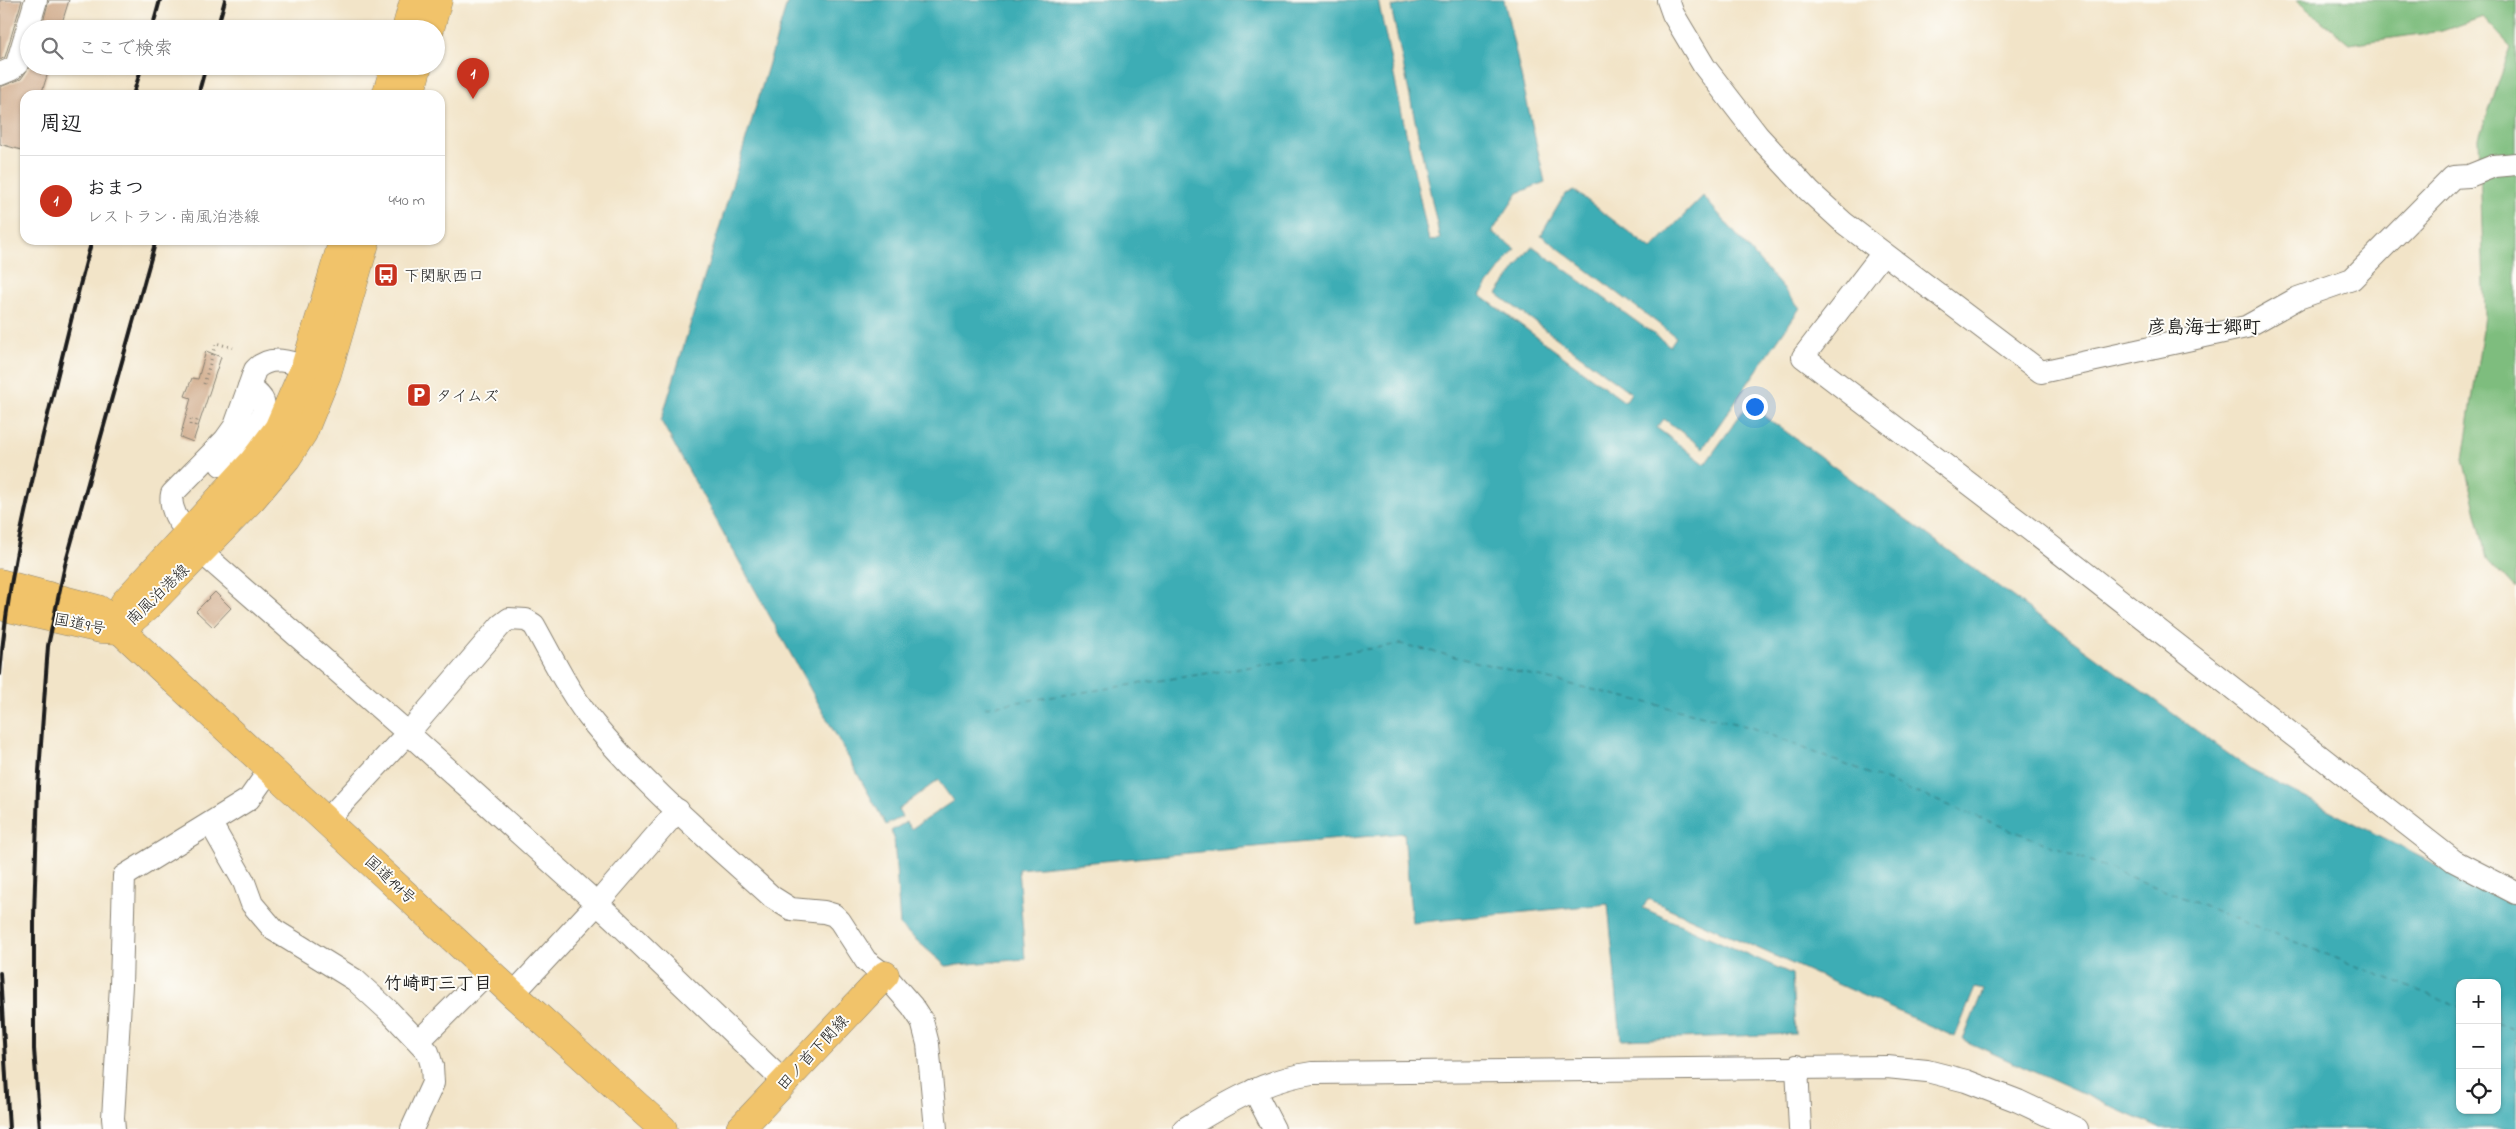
<!DOCTYPE html>
<html lang="ja">
<head>
<meta charset="utf-8">
<style>
  body { margin:0; font-family:"Indie Flower","Klee One",sans-serif; background:#f2f2f2; color:#202124 }
  .controls { position:absolute; right:15px; bottom:15px; display:grid; overflow:hidden; border-radius:10px; box-shadow:0 1px 4px #0004 }
  .controls button { width:45px; height:45px; display:grid; place-items:center; padding:0; border:0; border-bottom:1px solid #e0e0e0; background:#fff; color:#202124; font:25px sans-serif }
  .you { position:absolute; left:1754px; top:406px; width:18px; height:18px; margin:-12px; border:4px solid #fff; border-radius:50%; background:#1a73e8; box-shadow:0 0 0 8px #1a73e833 }
  .badge { display:grid; place-items:center; width:32px; height:32px; border-radius:50%; background:#c8321e; color:#fff; font-size:16px; font-weight:700 }
  .pin { position:absolute; translate:-50% -41px; filter:drop-shadow(0 1px 2px #0008) }
  .pin::after { content:''; position:absolute; top:26px; width:18px; height:15px; background:inherit; clip-path:polygon(0 0,100% 0,50% 100%) }
  .list { margin:0; padding:0; list-style:none }
  h2 { display:flex; justify-content:space-between; align-items:center; height:65px; margin:0; padding:0 20px; font-size:21px }
  h2 small { font-size:16px; font-weight:400; color:#757577 }
  .list li { display:grid; grid-template-columns:32px 1fr auto; gap:15px; align-items:center; box-sizing:border-box; height:90px; padding:0 20px; border-top:1px solid #e0e0e0 }
  .list b { display:block; font-size:19px; white-space:nowrap }
  .list p { margin:0; font-size:16px; white-space:nowrap; color:#757577 }
  .list em { font-size:16px; font-style:normal; color:#757577 }
  .icon { flex:none; width:28px; height:28px; fill:none; stroke:currentColor; stroke-width:2; stroke-linecap:round; stroke-linejoin:round }
  .map { position:relative; flex:none; width:2516px; height:1129px; overflow:hidden }
  .search { position:absolute; background:#fff; box-shadow:0 1px 4px #0004; left:20px; top:20px; width:425px; height:55px; display:flex; align-items:center; gap:12px; box-sizing:border-box; padding:0 18px; border-radius:28px; color:#757577; font-size:19px }
  .panel { position:absolute; background:#fff; box-shadow:0 1px 4px #0004; left:20px; top:90px; width:425px; height:155px; border-radius:15px }
  .map>svg:first-child { display:block }
</style>
</head>
<body>
<div class="map">
<svg width="2516" height="1129" viewBox="0 0 2516 1129">
  <rect width="100%" height="100%" fill="#fdfcf7"/>
  <filter id="ink" filterUnits="userSpaceOnUse"><feTurbulence type="fractalNoise" baseFrequency=".02" numOctaves="2"/><feDisplacementMap in="SourceGraphic" scale="10" xChannelSelector="R" yChannelSelector="G"/><feConvolveMatrix kernelMatrix="1 2 1 2 8 2 1 2 1" color-interpolation-filters="sRGB"/></filter>
  <filter id="wash" filterUnits="userSpaceOnUse"><feTurbulence type="fractalNoise" baseFrequency=".0096" numOctaves="4" result="noise"/><feDisplacementMap in="SourceGraphic" scale="20" xChannelSelector="R" yChannelSelector="G"/><feGaussianBlur stdDeviation="1.12" result="paint"/><feColorMatrix in="noise" values="0 0 0 0 0 0 0 0 0 0 0 0 0 0 0 0 0 1.4 0 .05"/><feComposite in="paint" operator="in"/></filter>
  <g filter="url(#wash)">
    <rect width="100%" height="100%" fill="#f2e4c8"/>
    <path fill="#7ebd7e" stroke="#4d6c4d" d="M2296,0H2516V590L2487,559L2463,459L2485,316L2479,138L2511,47L2483,17L2442,31L2349,44Z"/>
    <path fill="#3cadb5" stroke="#2c6468" fill-rule="evenodd" d="M788,0H1378L1429,241L1440,239L1391,7L1424,0H1504L1545,182L1518,193L1492,232L1515,249L1480,295L1625,402L1631,393L1497,294L1531,247H1534L1670,346L1676,337L1541,235L1565,194L1575,191L1651,249L1703,196L1800,308L1703,448L1664,419L1657,428L1705,464L1748,404L2249,769L2516,906V1129H2161L1963,1040L1983,990L1975,988L1955,1037L1648,899L1643,908L1792,974L1795,1034L1621,1040L1608,904L1412,923L1404,833L1018,869L1025,959L946,966L900,926L894,838L891,831L906,822L911,829L953,801L938,780L898,810L902,817L886,825L661,421ZM2460,983H2497V1110H2460Z"/>
    <g fill="none" stroke-linecap="round" stroke-linejoin="round">
      <g stroke="#2c6468" stroke-width="1" stroke-dasharray="6 5" stroke-linecap="butt">
        <path d="M985,707L1401,644L1750,727L2460,1007"/>
        <path d="M2497,1022L2516,1029"/>
      </g>
    </g>
    <g id="blocks">
      <g fill="#d0aa8a">
        <path d="M0,0H22L5,57L0,60Z"/>
        <path d="M49,0H69L60,29H41Z"/>
        <path d="M30,66H50L41,95H25V151L0,144V87L21,79Z"/>
        <path d="M206,351L221,357L193,442L180,437L191,398L185,396L192,378L198,379Z"/>
        <path d="M215,592L231,608L213,627L196,611Z"/>
      </g>
    </g>
  </g>
  <g filter="url(#ink)">
    <use href="#blocks" fill-opacity="0" stroke="#878072" stroke-width="1"/>
    <g fill="none" stroke-linecap="round" stroke-linejoin="round">
      <defs>
        <g id="minor">
          <path d="M1668,0L1673,14L1704,66L1758,136L1809,191L1844,223L2041,372L2246,327L2298,298L2352,279L2453,177L2469,176L2494,166L2516,164"/>
          <path d="M0,74L12,69L17,64L36,0"/>
          <path d="M1883,253L1803,357L2029,529L2454,861L2516,893"/>
          <path d="M221,465C233,453 269,419 263,401C261,395 254,391 249,387"/>
          <path d="M204,531C186,541 168,510 172,494L225,440L235,426L255,370C272,351 299,365 320,372"/>
          <path d="M200,551L408,733L613,918L784,1082"/>
          <path d="M327,820L408,733L501,625L509,619L526,620L534,625C553,659 570,695 595,725C647,788 712,842 772,897L791,909L824,912L834,915L840,921L866,961L885,975L912,1006L922,1021L928,1044L936,1129"/>
          <path d="M211,824L244,882L252,904L274,930L355,980L389,1011L428,1052L432,1066L433,1083L412,1129"/>
          <path d="M513,994L596,905L678,810"/>
          <path d="M419,1041L489,971"/>
          <path d="M1797,1066L1800,1129"/>
          <path d="M1254,1090L1274,1129"/>
          <path d="M114,1129L113,1118L121,985L124,876L249,799L271,768"/>
          <path d="M1184,1129C1225,1104 1264,1080 1312,1073L1887,1067L1927,1071L1966,1081L2018,1101L2077,1129"/>
        </g>
        <g id="major">
          <path d="M406,29L414,0"/>
          <path d="M430,29L438,0"/>
          <path d="M386,95L395,66"/>
          <path d="M410,95L418,66"/>
          <path d="M120,630L147,607L252,499L287,458L303,433L327,374L366,240"/>
          <path d="M120,630L124,603L253,462L278,429L305,367L343,240"/>
          <path d="M740,1129L885,975"/>
        </g>
        <g id="highway">
          <path d="M0,583L98,609L110,617L120,630L513,994L663,1129"/>
          <path d="M0,606L101,629L120,630"/>
        </g>
      </defs>
      <use href="#minor" stroke="#878072" stroke-width="24"/>
      <use href="#major" stroke="#878072" stroke-width="29"/>
      <use href="#highway" stroke="#878072" stroke-width="29"/>
      <g stroke="#878072" stroke-width="3" stroke-dasharray="1 4" stroke-linecap="butt">
        <path d="M204,384L216,343L233,348"/>
        <path d="M190,425L192,416"/>
        <path d="M195,426L198,418"/>
      </g>
      <use href="#minor" stroke="#fff" stroke-width="22"/>
      <use href="#major" stroke="#f1c36a" stroke-width="28"/>
      <use href="#highway" stroke="#f1c36a" stroke-width="28"/>
      <g stroke="#1c1c1c" stroke-width="4">
        <path d="M152,29L160,0"/>
        <path d="M217,29L225,0"/>
        <path d="M133,95L142,66"/>
        <path d="M198,95L206,66"/>
        <path d="M0,674C6,592 24,514 43,435C59,370 74,305 92,240"/>
        <path d="M0,973L9,1129"/>
        <path d="M40,1129L34,1049V916L38,786L48,646L65,565L156,240"/>
      </g>
    </g>
  </g>
  <defs>
    <symbol id="bus-square" viewBox="-11 -11 22 22"><rect x="-9" y="-9" width="18" height="18" rx="4" fill="#c8321e" stroke="#fdfcf7"/><path d="M-5-6H5V4H4V6H2V4H-2V6H-4V4H-5ZM-3.5-4V0h7V-4ZM-3.5 1.2v1.5H-2V1.2ZM2 1.2v1.5H3.5V1.2Z" fill="#fff"/></symbol>
    <symbol id="parking-square" viewBox="-11 -11 22 22"><rect x="-9" y="-9" width="18" height="18" rx="4" fill="#c8321e" stroke="#fdfcf7"/><path d="M-3.5-5.5H1a3.5 3.5 0 0 1 0 7H-1V5.5H-3.5ZM-1-3.4V-.6H.8a1.4 1.4 0 0 0 0-2.8Z" fill="#fff"/></symbol>
  </defs>
  <g fill-rule="evenodd">
    <use href="#bus-square" x="372" y="261" width="28" height="28"/>
    <use href="#parking-square" x="405" y="381" width="28" height="28"/>
  </g>
  <g text-anchor="middle" stroke-width="4" stroke-linejoin="round" paint-order="stroke">
    <g font-size="16" fill="#1c1c1c" stroke="#fdfcf7" text-anchor="start">
      <text x="404" y="281">下関駅西口</text>
      <text x="436" y="401">タイムズ</text>
    </g>
    <g font-size="16" fill="#1c1c1c" stroke="#fdfcf7">
      <text transform="translate(157 594) rotate(-44)" y="6">南風泊港線</text>
      <text transform="translate(80 623) rotate(11)" y="6">国道9号</text>
      <text transform="translate(391 879) rotate(43)" y="6">国道191号</text>
      <text transform="translate(812 1052) rotate(-47)" y="6">田ノ首下関線</text>
    </g>
    <g font-size="18" font-weight="bold" fill="#1c1c1c" stroke="#fdfcf7">
      <text x="438" y="989">竹崎町三丁目</text>
    </g>
    <g font-size="19" font-weight="bold" fill="#1c1c1c" stroke="#fdfcf7">
      <text x="2204" y="333">彦島海士郷町</text>
    </g>
  </g>
</svg>
<div class="controls">
<button>+</button>
<button>−</button>
<button><svg class="icon" aria-label="locate" viewBox="0 0 24 24"><circle cx="12" cy="12" r="6"/><path d="M12 2v4M12 18v4M2 12h4M18 12h4"/></svg></button>
</div>
<div class="you"></div>
<div class="pin badge" style="left:473px;top:99px">1</div>
<div class="search"><svg class="icon" aria-label="search" viewBox="0 0 24 24"><circle cx="10" cy="10" r="6"/><path d="M15 15l6 6"/></svg>ここで検索</div>
<section class="panel">
<h2>周辺<small></small></h2>
<ul class="list">
<li><span class="badge">1</span><div><b>おまつ</b><p>レストラン · 南風泊港線</p></div><em>440 m</em></li>
</ul>
</section>
</div>
</body>
</html>
